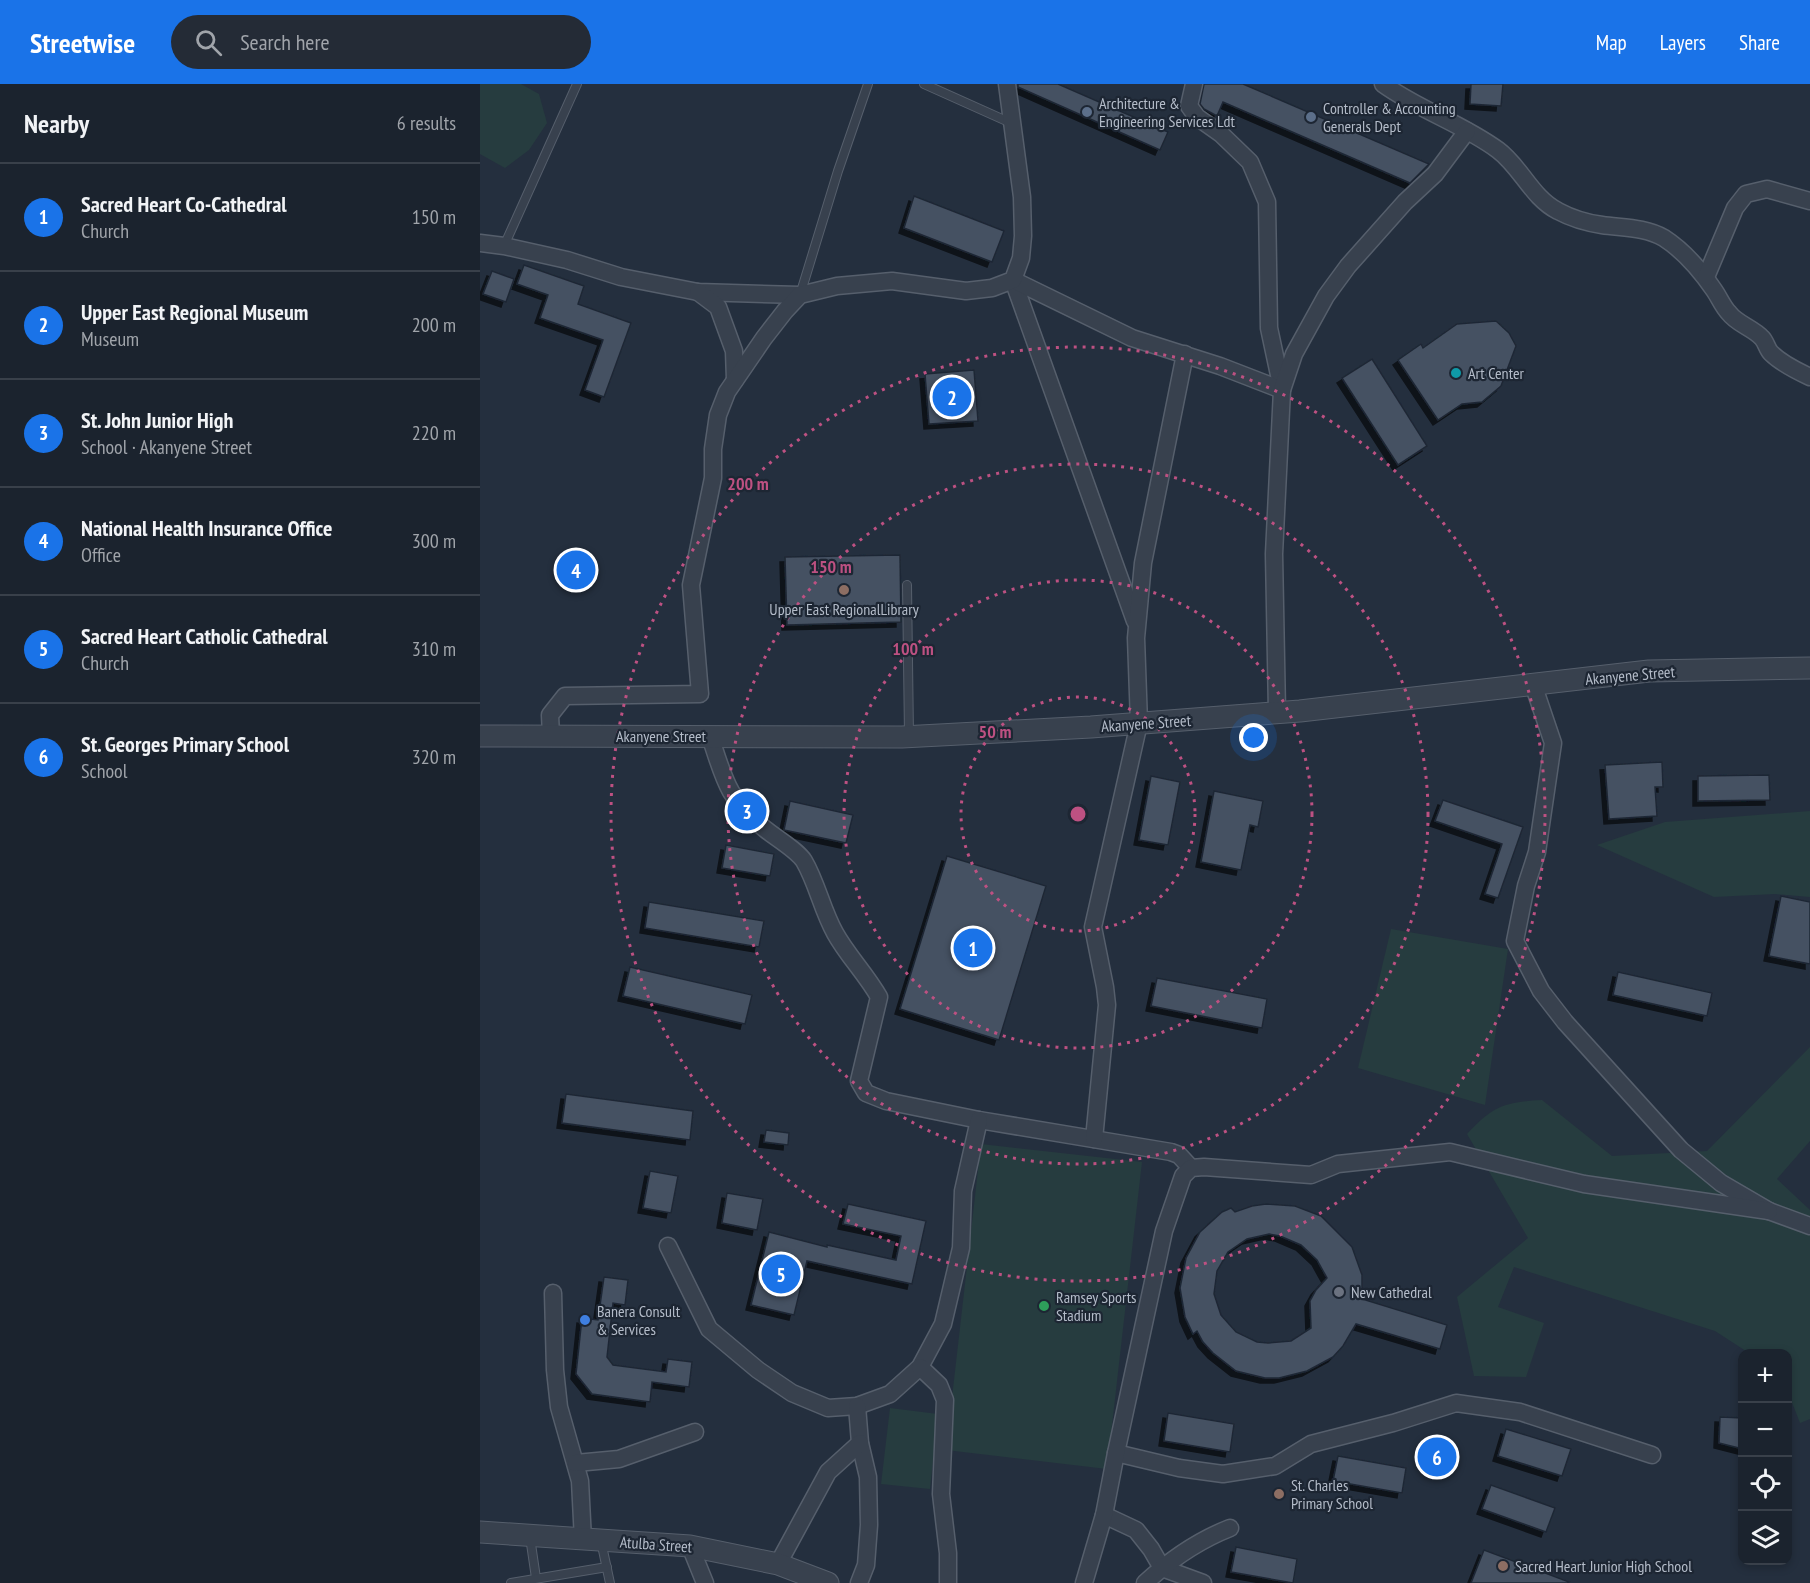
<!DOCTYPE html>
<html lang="en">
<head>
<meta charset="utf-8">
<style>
  body { margin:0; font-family:"PT Sans Narrow",sans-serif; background:#242b36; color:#f1f3f6 }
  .controls { position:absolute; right:18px; bottom:18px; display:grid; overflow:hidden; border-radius:12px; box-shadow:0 3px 9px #0003 }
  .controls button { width:54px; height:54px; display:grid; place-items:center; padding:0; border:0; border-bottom:2px solid #39404a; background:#1b232e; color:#f1f3f6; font:30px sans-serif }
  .you { position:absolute; left:774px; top:654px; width:21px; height:21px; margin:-15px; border:4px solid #fff; border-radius:50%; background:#1a73e8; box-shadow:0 0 0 9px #1a73e833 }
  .badge { display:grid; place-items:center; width:39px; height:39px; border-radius:50%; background:#1a73e8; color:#fff; font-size:20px; font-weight:700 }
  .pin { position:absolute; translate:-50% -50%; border:3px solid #fff; box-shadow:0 2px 6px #0006 }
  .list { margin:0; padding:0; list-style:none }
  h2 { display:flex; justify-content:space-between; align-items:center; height:78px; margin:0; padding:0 24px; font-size:26px }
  h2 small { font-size:20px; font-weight:400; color:#a0a4aa }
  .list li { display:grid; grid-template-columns:39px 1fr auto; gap:18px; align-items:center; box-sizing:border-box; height:108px; padding:0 24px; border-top:2px solid #39404a }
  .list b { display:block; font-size:22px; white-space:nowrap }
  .list p { margin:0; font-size:20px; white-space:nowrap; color:#a0a4aa }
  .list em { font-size:20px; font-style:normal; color:#a0a4aa }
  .icon { flex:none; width:33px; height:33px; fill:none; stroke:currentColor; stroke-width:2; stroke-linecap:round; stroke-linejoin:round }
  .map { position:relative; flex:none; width:1330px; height:1499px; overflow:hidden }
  header { display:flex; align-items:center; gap:36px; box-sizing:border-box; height:84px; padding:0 30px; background:#1a73e8; color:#fff }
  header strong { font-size:28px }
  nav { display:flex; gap:33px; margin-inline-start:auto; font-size:21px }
  .search { width:420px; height:54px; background:#242b36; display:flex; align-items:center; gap:15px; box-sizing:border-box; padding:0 21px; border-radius:33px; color:#a0a4aa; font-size:22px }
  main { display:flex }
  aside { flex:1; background:#1b232e }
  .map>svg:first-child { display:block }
</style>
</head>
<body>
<header>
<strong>Streetwise</strong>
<div class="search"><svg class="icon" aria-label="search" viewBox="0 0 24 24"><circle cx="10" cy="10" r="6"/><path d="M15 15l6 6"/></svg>Search here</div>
<nav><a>Map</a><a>Layers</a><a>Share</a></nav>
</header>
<main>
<aside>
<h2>Nearby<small>6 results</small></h2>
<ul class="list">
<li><span class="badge">1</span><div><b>Sacred Heart Co-Cathedral</b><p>Church</p></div><em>150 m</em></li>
<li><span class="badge">2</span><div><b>Upper East Regional Museum</b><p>Museum</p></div><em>200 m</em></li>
<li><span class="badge">3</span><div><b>St. John Junior High</b><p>School · Akanyene Street</p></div><em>220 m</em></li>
<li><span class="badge">4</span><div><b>National Health Insurance Office</b><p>Office</p></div><em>300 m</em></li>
<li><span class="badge">5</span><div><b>Sacred Heart Catholic Cathedral</b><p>Church</p></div><em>310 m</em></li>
<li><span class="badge">6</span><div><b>St. Georges Primary School</b><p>School</p></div><em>320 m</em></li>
</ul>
</aside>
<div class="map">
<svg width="1330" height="1499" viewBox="0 0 1330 1499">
  <defs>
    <filter id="shadow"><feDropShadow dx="-5" dy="5" stdDeviation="0" flood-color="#0009"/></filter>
  </defs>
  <rect width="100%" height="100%" fill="#242f3e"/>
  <g fill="#263c3f">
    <path d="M0,0H41L59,10L67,39L49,66L25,84L0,70Z"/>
    <path d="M1330,727V813L1295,810L1234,813L1117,761L1185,738Z"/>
    <path d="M911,845L1028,865L1005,1021L878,984Z"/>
    <path d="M1330,963V1057L1297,1095L1330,1126V1335L1320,1339L1308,1308V1270L1269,1269L1235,1247L1034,1183L1018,1223L1064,1239L1046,1293L994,1292L977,1213L1048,1154L987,1050C1013,1022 1024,1018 1062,1016L1132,1072L1227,1067Z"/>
    <path d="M501,1060L662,1078L627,1385L466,1366Z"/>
    <path d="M410,1324L458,1330L450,1405L401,1400Z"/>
  </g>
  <g fill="#455162" stroke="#1f2835" stroke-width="1.5" fill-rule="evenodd" filter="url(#shadow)">
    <path d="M538,0H578L688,48L680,66L538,3Z"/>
    <path d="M724,0H763L949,80L930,99L743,18L737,32L724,25L720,20Z"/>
    <path d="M991,0H1023L1021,22L990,20Z"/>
    <path d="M434,112L524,147L512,178L424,144Z"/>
    <path d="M44,181L104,202L98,220L151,239L124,313L105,306L123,256L60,234L68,211L37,200Z"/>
    <path d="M12,187L34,195L26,218L3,210Z"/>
    <path d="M1016,237L1029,249L1036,262L1021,302L1002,318L982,320L958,336L918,276L941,260L943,264L977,240Z"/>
    <path d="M892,275L947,362L918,381L862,294Z"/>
    <path d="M494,286L498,337L449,340L445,290Z"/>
    <path d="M420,471L421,538L307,541L305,473Z"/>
    <path d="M1182,678L1183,703H1175L1177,732L1129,735L1125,681Z"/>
    <path d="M1289,691L1290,716L1218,717V692Z"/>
    <path d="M671,692L700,698L688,761L659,756Z"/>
    <path d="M734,707L783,717L778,743L770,741L761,786L721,778Z"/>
    <path d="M963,716L1043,743L1018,814L1005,810L1022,760L955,737Z"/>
    <path d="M310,717L373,731L366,759L304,746Z"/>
    <path d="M246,761L294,770L290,792L242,784Z"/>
    <path d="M467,772L566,802L519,956L420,925Z"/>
    <path d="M1301,812L1330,818V880L1289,872Z"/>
    <path d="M169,818L284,837L279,863L165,844Z"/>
    <path d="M150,883L272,911L265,940L143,912Z"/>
    <path d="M1138,888L1232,909L1227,932L1133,911Z"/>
    <path d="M677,894L787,915L782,944L671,922Z"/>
    <path d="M86,1010L213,1027L210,1056L82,1039Z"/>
    <path d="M286,1046L309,1049L308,1061L284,1058Z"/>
    <path d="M170,1087L198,1092L191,1129L163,1124Z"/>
    <path d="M247,1109L283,1115L277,1146L242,1139Z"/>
    <path d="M368,1120L446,1137L432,1200L327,1177L314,1231L271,1221L289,1148L347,1163V1161L416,1176L421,1152L363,1140Z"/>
    <path d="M786,1120L815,1122L841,1132L872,1163L882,1191V1215L967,1241L960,1265L876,1240L863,1262L853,1273L827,1287L799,1294H785L756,1287L733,1269L723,1258L717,1247L713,1250L705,1233L700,1204L706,1174L720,1148L742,1128L751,1124L755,1128L772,1122ZM789,1150L800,1152L821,1161L837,1176L847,1194L836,1206L830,1217L831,1244L811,1257L788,1259L777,1258L756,1248L741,1231L734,1210L737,1187L748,1168L767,1155Z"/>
    <path d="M124,1193L148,1196L145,1221L133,1219L127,1273L133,1281L186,1288L188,1275L212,1278L209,1303L172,1298L170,1318L112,1310L96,1290L102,1234L118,1236Z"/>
    <path d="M688,1329L754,1340L750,1368L684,1357Z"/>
    <path d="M1240,1333L1263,1334V1365L1239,1359Z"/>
    <path d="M1026,1345L1091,1365L1082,1392L1018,1372Z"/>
    <path d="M858,1372L926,1384L922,1409L853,1397Z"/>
    <path d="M1011,1401L1075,1424L1066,1448L1002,1425Z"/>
    <path d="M756,1463L817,1475L813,1499L751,1488Z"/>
    <path d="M1004,1466L1089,1498L1088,1499H991Z"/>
  </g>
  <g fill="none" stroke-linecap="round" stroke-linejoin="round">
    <defs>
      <g id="service">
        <path d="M444,0L531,39"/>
        <path d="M24,162L97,0"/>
        <path d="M320,211L358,87L388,0"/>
        <path d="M427,501L429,652"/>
        <path d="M50,1453L56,1494"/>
        <path d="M121,1457L130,1499"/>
        <path d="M31,1499L127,1483"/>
      </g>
      <g id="minor">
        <path d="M714,0L709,22L717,33L741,50L770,78L787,118L789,244L802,305"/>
        <path d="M903,0C939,26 983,40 1018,66C1041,83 1052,114 1078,127C1091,134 1108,139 1122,141C1143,144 1165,143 1184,154C1204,167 1221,187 1234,206C1239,213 1243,223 1249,229C1257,240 1273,244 1282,254C1286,258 1287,265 1291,269C1301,279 1317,287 1330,293"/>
        <path d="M0,159L24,162L87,176L141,193L218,208L320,211"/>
        <path d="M1226,193L1255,124L1266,110L1287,105L1330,117"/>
        <path d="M533,196L655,537"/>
        <path d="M533,196L652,254L740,282L802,306"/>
        <path d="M218,208L238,223L254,267L255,296"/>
        <path d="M1053,600L1073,659L1057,768L1046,802L1035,857L1061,907L1085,938L1201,1066L1241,1099L1289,1127L1330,1142"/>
        <path d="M797,628L794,470L802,306L814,270L846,212L868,182L925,118L955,90L987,47"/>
        <path d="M71,652L70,631L85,612L220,610L211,501L233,394V365L238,331L247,308L284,254L305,227L320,211L357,202L412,197L486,207L512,204L533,196L541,174L543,152L542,113L527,0"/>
        <path d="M230,652C244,695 248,716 285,745C296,754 317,766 324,777C337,799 342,826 355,849C367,871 386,890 399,913L379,997L386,1009L406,1017L499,1036L691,1068L699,1071L711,1084"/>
        <path d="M614,1055L627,921L625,903L613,843L659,639L656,554L663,479L705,270"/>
        <path d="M188,1162L229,1245L278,1286L312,1309L348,1324L377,1322L410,1310L440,1283L463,1240L481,1164L483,1107L499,1036"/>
        <path d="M73,1209L75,1286L79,1323L100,1397L103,1456"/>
        <path d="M440,1283L459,1301L465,1316L461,1410L468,1469V1499"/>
        <path d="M377,1322L380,1359L388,1393L389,1441L386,1481L379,1499"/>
        <path d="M636,1369L699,1384L743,1390L795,1382L831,1360L913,1339L976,1319L1040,1328L1172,1371"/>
        <path d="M96,1379L139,1375L215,1348"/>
        <path d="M624,1431L656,1446L671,1465L682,1484L723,1499"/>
        <path d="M210,1462L225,1499"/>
        <path d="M298,1480L348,1388L380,1359"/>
        <path d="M604,1499L624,1431L636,1369L684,1147L703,1092L711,1084L724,1083L831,1091L858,1080L970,1068L1104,1100L1289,1127"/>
        <path d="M665,1499C691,1475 717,1457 750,1444"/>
      </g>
      <g id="tertiary">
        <path d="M0,652L422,653L611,643L820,627L1169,587L1330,584"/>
        <path d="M0,1448L210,1462L298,1480L348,1499"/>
      </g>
    </defs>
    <use href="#service" stroke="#565f6c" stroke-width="10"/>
    <use href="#minor" stroke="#565f6c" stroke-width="19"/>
    <use href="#tertiary" stroke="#565f6c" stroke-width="23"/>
    <use href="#service" stroke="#38414e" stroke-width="8"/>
    <use href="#minor" stroke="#38414e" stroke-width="16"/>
    <use href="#tertiary" stroke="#38414e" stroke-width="21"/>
  </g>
  <g fill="none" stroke="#bd5182" stroke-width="3" stroke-dasharray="3 6">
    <circle cx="598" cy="730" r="117"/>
    <circle cx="598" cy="730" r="234"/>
    <circle cx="598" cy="730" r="350"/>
    <circle cx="598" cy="730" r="467"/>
  </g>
  <g fill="#5c6f8a" stroke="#1d2633" stroke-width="2">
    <circle cx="607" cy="28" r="6"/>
    <circle cx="831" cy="33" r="6"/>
  </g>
  <circle fill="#0f9aa8" stroke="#1d2633" stroke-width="2" cx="976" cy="289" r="6"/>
  <g fill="#8d6e63" stroke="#1d2633" stroke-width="2">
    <circle cx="364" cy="506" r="6"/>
    <circle cx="799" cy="1410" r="6"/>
    <circle cx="1023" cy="1482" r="6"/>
  </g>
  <circle fill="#6b7280" stroke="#1d2633" stroke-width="2" cx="859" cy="1208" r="6"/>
  <circle fill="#2e9e5b" stroke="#1d2633" stroke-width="2" cx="564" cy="1222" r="6"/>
  <circle fill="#3f7fe0" stroke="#1d2633" stroke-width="2" cx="105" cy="1236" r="6"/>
  <g text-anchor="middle" stroke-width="4.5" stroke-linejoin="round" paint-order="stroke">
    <g font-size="16" fill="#b4bcc9" stroke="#1d2633" text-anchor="start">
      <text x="619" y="25">Architecture &amp;<tspan x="619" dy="18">Engineering Services Ldt</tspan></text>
      <text x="843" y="30">Controller &amp; Accounting<tspan x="843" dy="18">Generals Dept</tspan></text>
      <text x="988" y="295">Art Center</text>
      <text x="364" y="531" text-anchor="middle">Upper East RegionalLibrary</text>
      <text x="871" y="1214">New Cathedral</text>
      <text x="576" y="1219">Ramsey Sports<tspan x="576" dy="18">Stadium</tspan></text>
      <text x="117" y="1233">Banera Consult<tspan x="117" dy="18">&amp; Services</tspan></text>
      <text x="811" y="1407">St. Charles<tspan x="811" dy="18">Primary School</tspan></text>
      <text x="1035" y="1488">Sacred Heart Junior High School</text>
    </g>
    <g font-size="16" fill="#b4bcc9" stroke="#1d2633">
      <text transform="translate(1150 591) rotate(-5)" y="6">Akanyene Street</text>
      <text transform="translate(666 639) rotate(-4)" y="6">Akanyene Street</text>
      <text x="181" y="658">Akanyene Street</text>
      <text transform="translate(176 1460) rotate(4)" y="6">Atulba Street</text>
    </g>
  </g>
  <circle cx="598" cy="730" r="9" fill="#bd5182" stroke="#1d2633" stroke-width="3"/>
  <g font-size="18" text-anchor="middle" font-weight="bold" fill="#bd5182" stroke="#1d2633" stroke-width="4.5" stroke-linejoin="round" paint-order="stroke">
    <text x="268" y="406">200 m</text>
    <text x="351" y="489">150 m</text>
    <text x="433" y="571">100 m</text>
    <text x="515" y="654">50 m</text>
  </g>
</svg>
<div class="controls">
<button>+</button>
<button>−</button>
<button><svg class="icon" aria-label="locate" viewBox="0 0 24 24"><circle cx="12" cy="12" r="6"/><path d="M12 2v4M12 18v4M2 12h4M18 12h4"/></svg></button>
<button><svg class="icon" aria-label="layers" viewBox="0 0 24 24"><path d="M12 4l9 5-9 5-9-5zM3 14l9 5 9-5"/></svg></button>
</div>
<div class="you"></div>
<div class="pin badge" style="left:493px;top:864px">1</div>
<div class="pin badge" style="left:472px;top:313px">2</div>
<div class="pin badge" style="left:267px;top:727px">3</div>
<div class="pin badge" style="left:96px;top:486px">4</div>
<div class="pin badge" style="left:301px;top:1190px">5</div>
<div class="pin badge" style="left:957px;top:1373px">6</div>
</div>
</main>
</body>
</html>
